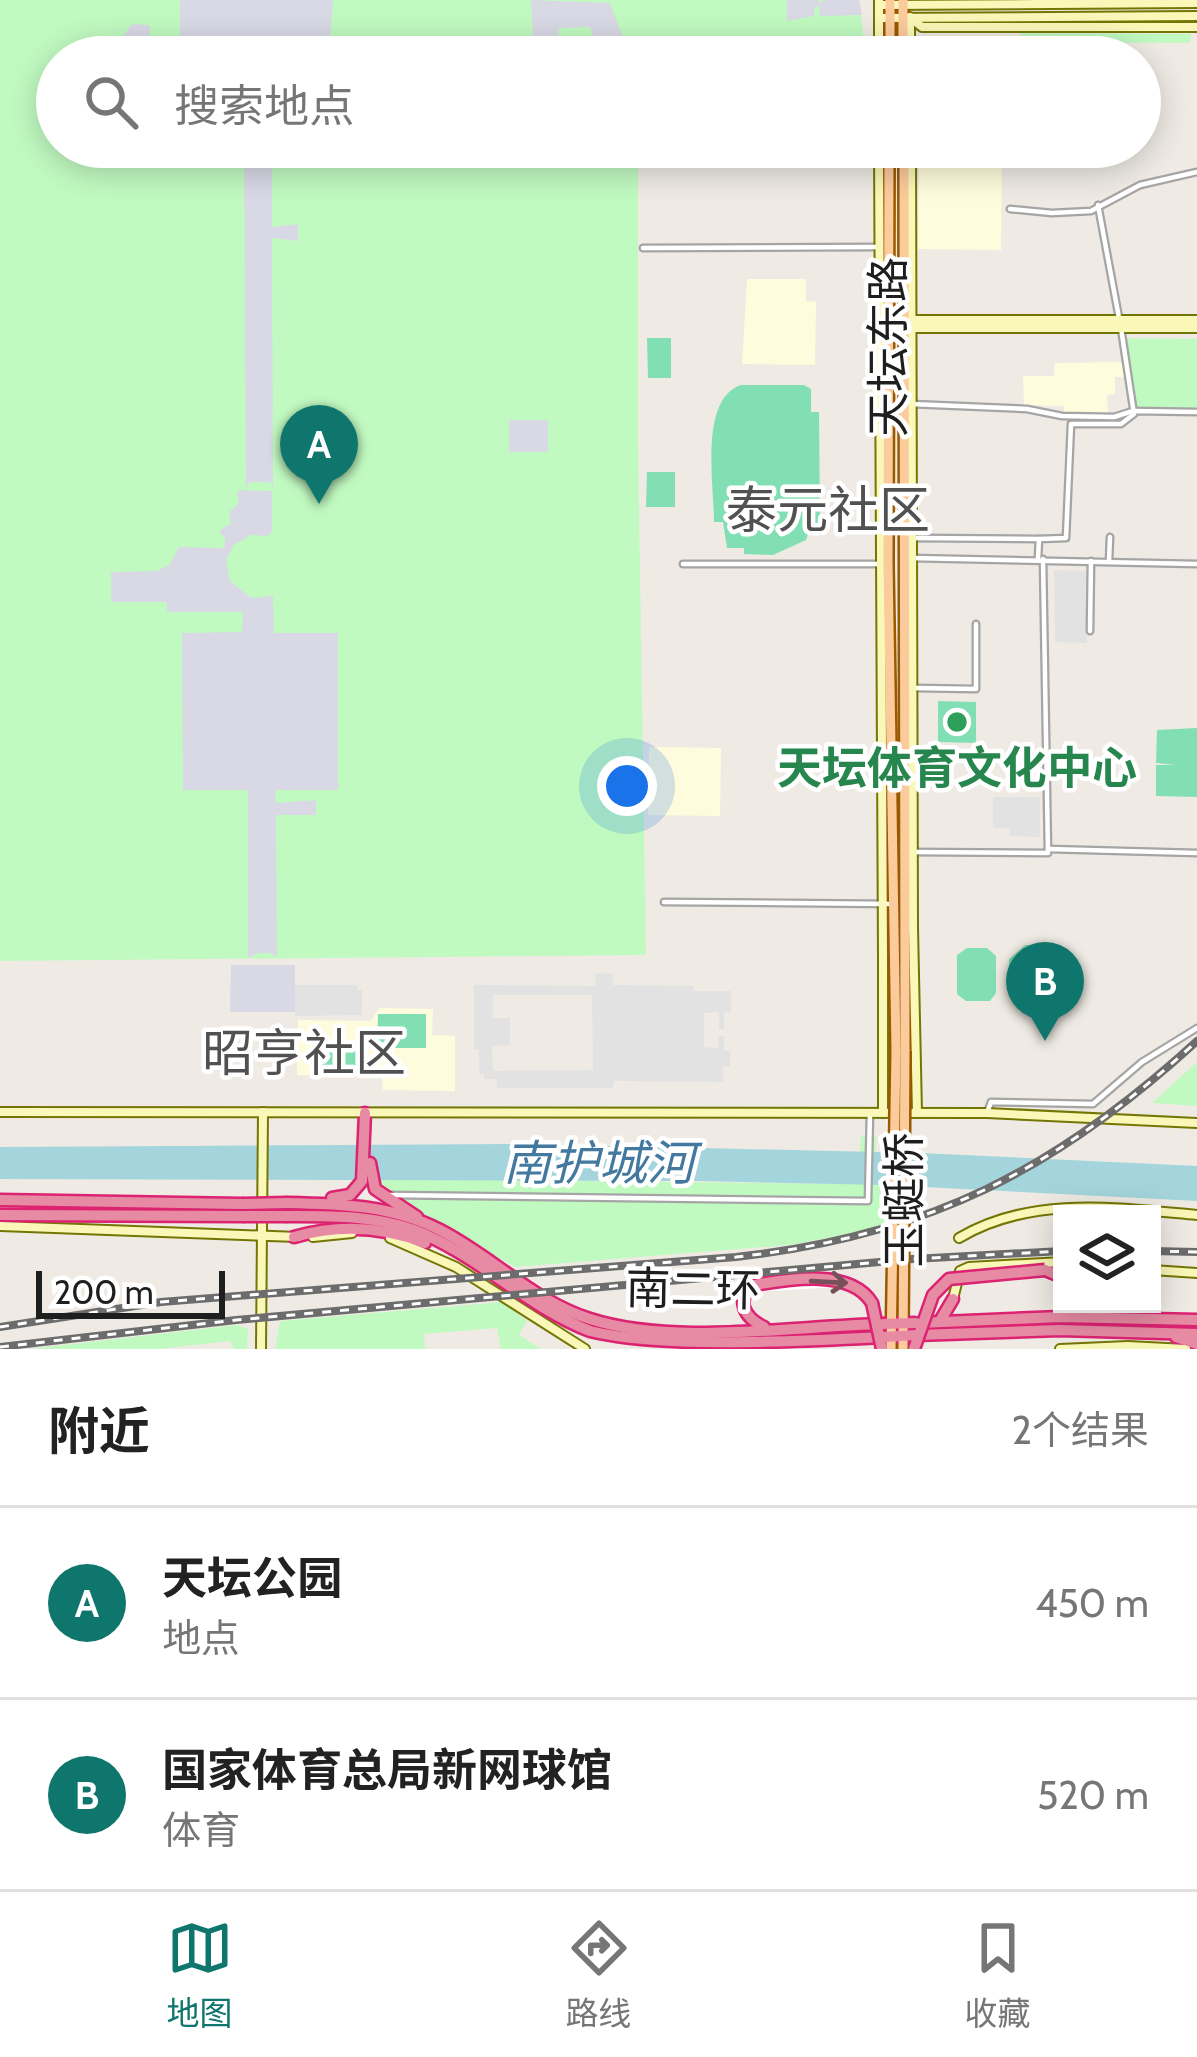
<!DOCTYPE html>
<html lang="zh">
<head>
<meta charset="utf-8">
<style>
  body { margin:0; font-family:Cabin,"Noto Sans SC",sans-serif; background:#f6f6f6; color:#222 }
  .controls { position:absolute; right:36px; bottom:36px; display:grid; overflow:hidden; border-radius:0px; box-shadow:0 6px 30px #0003 }
  .controls button { width:108px; height:108px; display:grid; place-items:center; padding:0; border:0; border-bottom:3px solid #e0e0e0; background:#fff; color:#222; font:60px sans-serif }
  .scale { position:absolute; left:36px; bottom:30px; width:189px; box-sizing:border-box; padding-left:12px; border:6px solid #1e1e1e; border-top:0; font-size:33px; line-height:42px; white-space:nowrap; color:#1e1e1e; -webkit-text-stroke:9px #fff; paint-order:stroke }
  .you { position:absolute; left:627px; top:786px; width:42px; height:42px; margin:-30px; border:9px solid #fff; border-radius:50%; background:#1a73e8; box-shadow:0 0 0 18px #1a73e833 }
  .badge { display:grid; place-items:center; width:78px; height:78px; border-radius:50%; background:#0f766e; color:#fff; font-size:39px; font-weight:700 }
  .pin { position:absolute; translate:-50% -99px; filter:drop-shadow(0 3px 6px #0008) }
  .pin::after { content:''; position:absolute; top:63px; width:42px; height:36px; background:inherit; clip-path:polygon(0 0,100% 0,50% 100%) }
  .list { margin:0; padding:0; list-style:none }
  h2 { display:flex; justify-content:space-between; align-items:center; height:156px; margin:0; padding:0 48px; font-size:51px }
  h2 small { font-size:39px; font-weight:400; color:#767676 }
  .list li { display:grid; grid-template-columns:78px 1fr auto; gap:36px; align-items:center; box-sizing:border-box; height:192px; padding:0 48px; border-top:3px solid #e0e0e0 }
  .list b { display:block; font-size:45px; white-space:nowrap }
  .list p { margin:0; font-size:39px; white-space:nowrap; color:#767676 }
  .list em { font-size:39px; font-style:normal; color:#767676 }
  .icon { flex:none; width:66px; height:66px; fill:none; stroke:currentColor; stroke-width:2; stroke-linecap:round; stroke-linejoin:round }
  .map { position:relative; flex:none; width:1197px; height:1349px; overflow:hidden }
  .search { position:absolute; background:#fff; box-shadow:0 6px 30px #0003; left:36px; right:36px; top:36px; height:132px; display:flex; align-items:center; gap:30px; box-sizing:border-box; padding:0 42px; border-radius:66px; color:#767676; font-size:45px }
  .sheet { height:540px; background:#fff }
  nav { display:flex; justify-content:space-around; align-items:center; box-sizing:border-box; height:168px; border-top:3px solid #e0e0e0; background:#fff; font-size:33px; color:#767676 }
  nav a { display:grid; justify-items:center; gap:6px }
  nav .on { color:#0f766e }
  .map>svg:first-child { display:block }
</style>
</head>
<body>
<div class="map">
<svg width="1197" height="1349" viewBox="0 0 1197 1349">
  <rect width="100%" height="100%" fill="#efebe4"/>
  <g fill="#fffcdd">
    <path d="M919,147H1002L1001,250L918,249Z"/>
    <path d="M747,279H806V301L816,302L815,365L742,364Z"/>
    <path d="M1125,362L1124,377H1115V394L1107,395L1108,416L1064,414V406L1024,405L1023,376H1054L1055,363Z"/>
    <path d="M649,747L721,748L720,816L648,815Z"/>
    <path d="M379,1008L433,1009L432,1035L455,1036V1091L383,1090L382,1076L297,1075L298,1020L371,1021Z"/>
  </g>
  <g fill="#c1fac1">
    <path d="M0,0H859L865,49H806L805,57H57V147H638V442L646,955L0,961Z"/>
    <path d="M1021,33L1191,34L1190,43L1021,42Z"/>
    <path d="M1125,338L1197,339V410L1136,407Z"/>
    <path d="M1197,1062V1106L1152,1103Z"/>
    <path d="M861,1136H876L875,1184L884,1185V1227L790,1245L515,1267L391,1198L376,1179L858,1184Z"/>
    <path d="M503,1302L527,1321L519,1335L541,1349H501L497,1328L424,1334L425,1349H275L280,1321Z"/>
    <path d="M237,1325L248,1329L247,1349H234L230,1341L159,1349H29Z"/>
  </g>
  <g fill="#82dfb3">
    <path d="M647,338H671V378H648Z"/>
    <path d="M741,385H804L811,389V412H819L820,525H811L806,540L773,555L744,554V548H727L723,522H714C714,484 699,399 741,385Z"/>
    <path d="M647,472H675V507H646Z"/>
    <path d="M938,701L976,702V743L938,742Z"/>
    <path d="M1197,728V797L1156,796V765H1176L1156,763L1157,730Z"/>
    <path d="M1025,945H1056L1069,959L1070,993L1059,1008L1019,1007L1010,995L1009,959Z"/>
    <path d="M967,948H987L996,956V993L990,1001H966L957,994V955Z"/>
    <path d="M378,1014H426V1048H377Z"/>
    <path d="M319,1041L367,1042L366,1074L318,1073Z"/>
  </g>
  <g fill="#e2e2e2" fill-rule="evenodd">
    <path d="M663,44L805,46V57H663Z"/>
    <path d="M1054,570L1087,571V643L1055,642Z"/>
    <path d="M993,797H1040V837L1010,836V828H993Z"/>
    <path d="M596,973L613,974V985L694,986V991H731V1012L724,1013V1029H719V1012L704,1013V1047L718,1048L719,1036H724V1051H730V1066L723,1067V1082L614,1081L613,1088H497V1079H484V1074H479V1050L474,1049V985L595,986ZM493,995H592L593,1070L493,1071L492,1046L510,1045V1018H493Z"/>
    <path d="M295,985H358V990H362V1015L295,1016Z"/>
  </g>
  <g fill="#d8d9e5">
    <path d="M180,0H333L329,56L333,57H185V41L180,40Z"/>
    <path d="M531,0L610,3L627,49L598,51L590,27L559,28L558,57H524L534,55Z"/>
    <path d="M787,0H819L820,5L823,0H859L862,15L820,16L819,7L815,6L814,16L787,21Z"/>
    <path d="M132,24L150,25L149,39L177,40V57H119L122,38Z"/>
    <path d="M244,147H272V227L298,224V241L272,238L273,487L270,482H250L246,488Z"/>
    <rect x="509" y="420" width="39" height="32"/>
    <path d="M238,490L272,491V531L268,536L251,535L234,545L226,560L230,581L251,598L273,596L274,633H338V790H275L276,803L316,800V815H276L277,958L272,953H259L248,958V790H183L182,633L242,632L243,612H167V602H111V572L157,571L170,564L179,547L224,548L225,538L219,531L231,523L229,512L238,504Z"/>
    <path d="M231,965H295V1012H230Z"/>
  </g>
  <path fill="#a4d5dd" d="M528,1144L920,1153L1197,1166V1201L884,1185L697,1181L0,1179V1147Z"/>
  <path fill="#fff" d="M910,1052L911,1336L926,1291L951,1272L1046,1266L1062,1278L1056,1284L1043,1278L956,1280L940,1289L919,1349H877L865,1305L859,1297L839,1287L754,1292L747,1302L734,1300L739,1288L752,1279L846,1278L855,1282L885,1334L887,1053Z"/>
  <g fill="none" stroke-linecap="round" stroke-linejoin="round">
    <defs>
      <g id="street">
        <path d="M1098,205L1119,318"/>
        <path d="M1010,209L1052,213L1091,211L1140,185L1197,172"/>
        <path d="M643,248L877,247"/>
        <path d="M911,404L1027,409L1062,416L1114,417L1133,411L1197,412"/>
        <path d="M913,538L1039,539"/>
        <path d="M911,558L1197,564"/>
        <path d="M1038,558L1039,539L1066,538L1071,424H1121L1134,414L1121,328"/>
        <path d="M1109,561L1110,537"/>
        <path d="M683,564H883"/>
        <path d="M1090,631L1091,561"/>
        <path d="M915,688L976,689V624"/>
        <path d="M1048,849L1197,853"/>
        <path d="M910,852L1048,853L1043,559"/>
        <path d="M664,902L893,904"/>
        <path d="M988,1110L991,1102L1093,1104L1142,1062L1197,1028"/>
        <path d="M388,1195L868,1201L870,1113"/>
      </g>
      <g id="secondary">
        <path d="M879,0V57"/>
        <path d="M879,5L1197,3"/>
        <path d="M910,17V57"/>
        <path d="M879,18L1197,16"/>
        <path d="M912,19L922,27H1197"/>
        <path d="M879,147L883,958"/>
        <path d="M911,147L913,930"/>
        <path d="M888,320H1197"/>
        <path d="M888,328H1197"/>
        <path d="M913,928L917,1113"/>
        <path d="M0,1112L987,1113L1197,1123"/>
        <path d="M883,1113V958"/>
        <path d="M0,1226L298,1237"/>
        <path d="M313,1237L352,1233"/>
        <path d="M390,1238L456,1267L585,1349"/>
        <path d="M959,1238C1031,1195 1118,1208 1197,1215"/>
        <path d="M1152,1270L1197,1273"/>
        <path d="M953,1299L960,1271L969,1267L1062,1262"/>
        <path d="M261,1349L263,1112"/>
        <path d="M898,1349L900,1114"/>
        <path d="M1060,1349L1128,1346L1186,1349"/>
      </g>
      <g id="primary">
        <path d="M903,0V57"/>
        <path d="M890,57V0"/>
        <path d="M889,147L888,564L896,1051"/>
        <path d="M904,147L905,1051"/>
      </g>
      <g id="highway">
        <path d="M370,1163L375,1189L417,1217"/>
        <path d="M332,1198L350,1195L362,1181L365,1113"/>
        <path d="M0,1200L242,1204"/>
        <path d="M287,1203C340,1204 392,1205 440,1230C491,1256 535,1302 590,1319C674,1346 793,1326 883,1324"/>
        <path d="M0,1215L243,1216"/>
        <path d="M287,1216C330,1216 373,1215 414,1230C477,1254 527,1307 590,1331C662,1349 803,1341 883,1337"/>
        <path d="M294,1237C339,1224 381,1226 425,1243"/>
        <path d="M1045,1270L1062,1277"/>
        <path d="M940,1321L953,1299"/>
        <path d="M919,1323L1060,1317L1197,1320"/>
        <path d="M764,1327C745,1318 734,1300 754,1285C789,1279 851,1268 872,1303"/>
        <path d="M917,1335L1060,1330L1197,1334"/>
        <path d="M1176,1337L1197,1344"/>
      </g>
    </defs>
    <use href="#street" stroke="#a5a5a5" stroke-width="9"/>
    <use href="#secondary" stroke="#747604" stroke-width="12"/>
    <use href="#primary" stroke="#985900" stroke-width="14"/>
    <use href="#highway" stroke="#dc2372" stroke-width="15"/>
    <use href="#street" stroke="#fff" stroke-width="4.5"/>
    <use href="#secondary" stroke="#faf8b8" stroke-width="8"/>
    <use href="#primary" stroke="#fccb9c" stroke-width="9"/>
    <use href="#highway" stroke="#e78ba4" stroke-width="10"/>
    <defs>
      <g id="rail">
        <path d="M1152,1251L1197,1252"/>
        <path d="M0,1327L161,1302L736,1257C927,1236 1056,1170 1197,1041"/>
        <path d="M0,1347L236,1320L913,1259L1062,1251"/>
      </g>
    </defs>
    <use href="#rail" stroke="#6c6c6c" stroke-width="8"/>
    <use href="#rail" stroke="#fff" stroke-width="3" stroke-dasharray="9" stroke-linecap="butt"/>
    <defs>
      <g id="primary-bridge">
        <path d="M891,1349L896,1051"/>
        <path d="M903,1349L905,1051"/>
      </g>
      <g id="highway-bridge">
        <path d="M242,1204L287,1203"/>
        <path d="M243,1216H287"/>
        <path d="M872,1303L882,1349"/>
        <path d="M883,1324L916,1323"/>
        <path d="M883,1337L917,1335"/>
        <path d="M914,1349L933,1295L949,1279L1045,1270"/>
      </g>
    </defs>
    <use href="#primary-bridge" stroke="#985900" stroke-width="14" stroke-linecap="butt"/>
    <use href="#highway-bridge" stroke="#dc2372" stroke-width="15" stroke-linecap="butt"/>
    <use href="#primary-bridge" stroke="#fccb9c" stroke-width="9"/>
    <use href="#highway-bridge" stroke="#e78ba4" stroke-width="10"/>
  </g>
  <defs><path id="oneway-shaft" d="M-6 0H5M1.5-3L5.5 0L1.5 3" fill="none" stroke-width="1.6" stroke-linecap="round" stroke-linejoin="round" transform="scale(3)"/></defs>
  <use stroke="#784f5a" href="#oneway-shaft" transform="translate(829 1282) rotate(3)"/>
  <circle fill="#2e9e5b" stroke="#fff" stroke-width="4.5" cx="957" cy="722" r="12"/>
  <g text-anchor="middle" stroke-width="9" stroke-linejoin="round" paint-order="stroke">
    <g font-size="45" fill="#1e1e1e" stroke="#fff">
      <text transform="translate(888 347) rotate(-90)" y="16">天坛东路</text>
      <text transform="translate(904 1200) rotate(-90)" y="16">玉蜓桥</text>
      <text transform="translate(693 1289) rotate(1)" y="16">南二环</text>
    </g>
    <g font-size="45" font-weight="bold" fill="#27864d" stroke="#fff">
      <text x="957" y="784">天坛体育文化中心</text>
    </g>
    <g font-size="48" font-style="italic" fill="#44799f" stroke="#fff">
      <text x="599" y="1180">南护城河</text>
    </g>
    <g font-size="51" fill="#515151" stroke="#fff">
      <text x="828" y="528">泰元社区</text>
      <text x="304" y="1071">昭亨社区</text>
    </g>
  </g>
</svg>
<div class="controls">
<button><svg class="icon" aria-label="layers" viewBox="0 0 24 24"><path d="M12 4l9 5-9 5-9-5zM3 14l9 5 9-5"/></svg></button>
</div>
<div class="scale">200 m</div>
<div class="you"></div>
<div class="pin badge" style="left:319px;top:504px">A</div>
<div class="pin badge" style="left:1045px;top:1041px">B</div>
<div class="search"><svg class="icon" aria-label="search" viewBox="0 0 24 24"><circle cx="10" cy="10" r="6"/><path d="M15 15l6 6"/></svg>搜索地点</div>
</div>
<section class="sheet">
<h2>附近<small>2个结果</small></h2>
<ul class="list">
<li><span class="badge">A</span><div><b>天坛公园</b><p>地点</p></div><em>450 m</em></li>
<li><span class="badge">B</span><div><b>国家体育总局新网球馆</b><p>体育</p></div><em>520 m</em></li>
</ul>
</section>
<nav>
<a class="on"><svg class="icon" aria-label="map" viewBox="0 0 24 24"><path d="M3 6l6-2 6 2 6-2v14l-6 2-6-2-6 2zM9 4v14M15 6v14"/></svg>地图</a>
<a><svg class="icon" aria-label="directions" viewBox="0 0 24 24"><path d="M12 3l9 9-9 9-9-9zM9 14v-3h6M13 9l2 2-2 2"/></svg>路线</a>
<a><svg class="icon" aria-label="saved" viewBox="0 0 24 24"><path d="M7 4h10v16l-5-4-5 4z"/></svg>收藏</a>
</nav>
</body>
</html>
